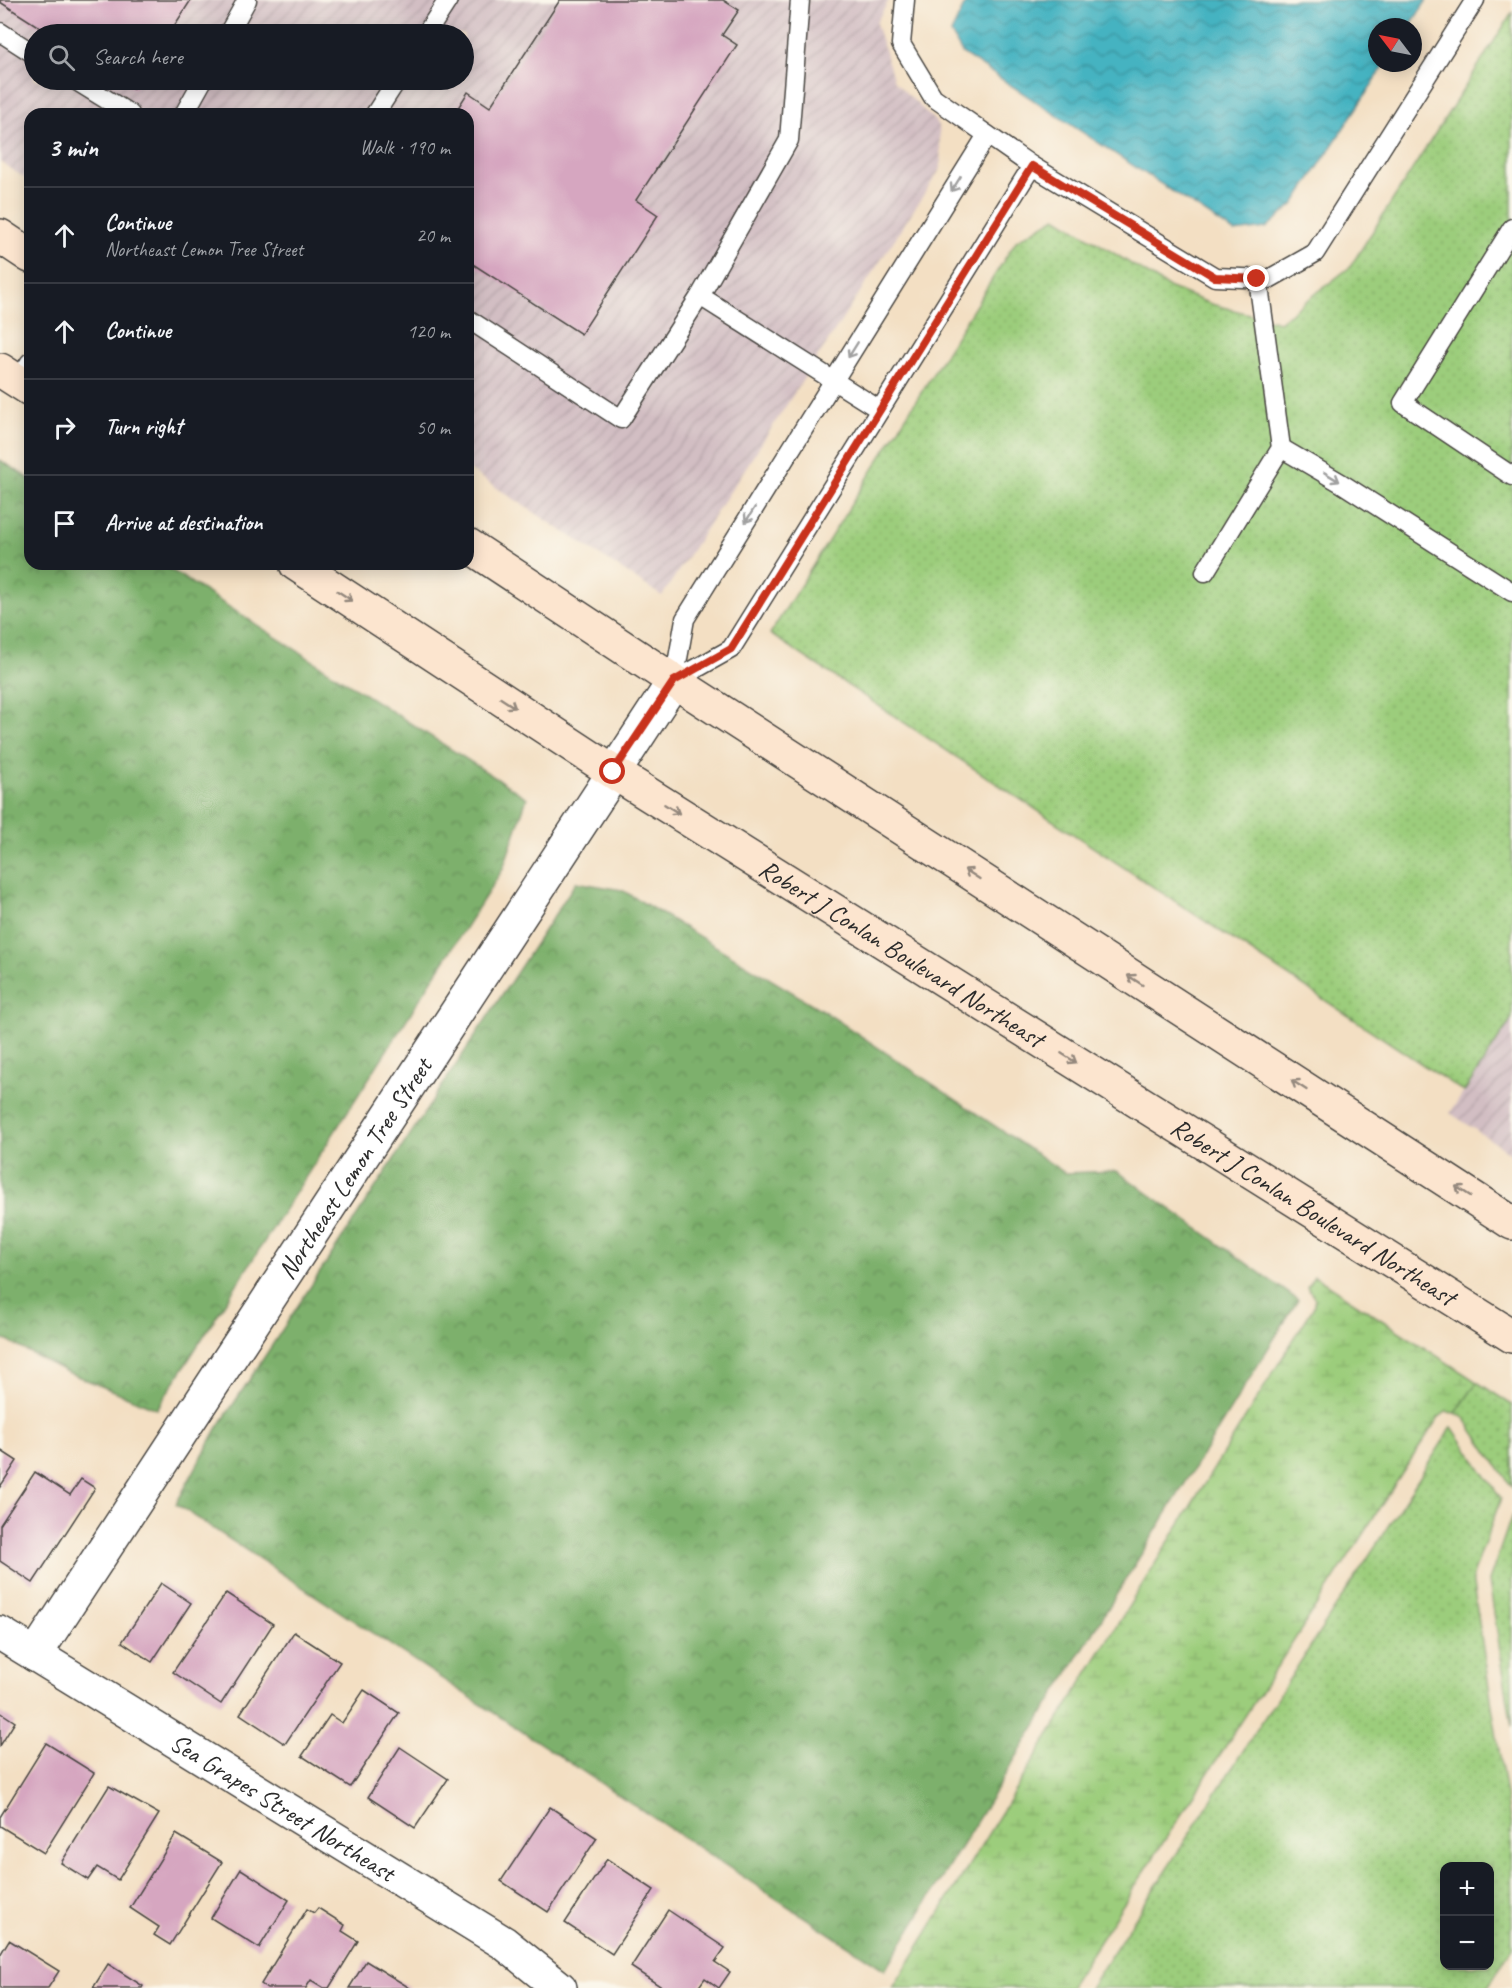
<!DOCTYPE html>
<html lang="en">
<head>
<meta charset="utf-8">
<style>
  body { margin:0; font-family:Caveat,sans-serif; background:#20242c; color:#f1f3f6 }
  .controls { position:absolute; right:18px; bottom:18px; display:grid; overflow:hidden; border-radius:12px; box-shadow:0 3px 15px #0003 }
  .controls button { width:54px; height:54px; display:grid; place-items:center; padding:0; border:0; border-bottom:2px solid #363941; background:#171b24; color:#f1f3f6; font:30px sans-serif }
  .compass { position:absolute; left:1368px; top:18px; width:54px; height:54px; border-radius:50%; background:#171b24; box-shadow:0 3px 15px #0003; rotate:302deg }
  .stop { position:absolute; width:18px; height:18px; margin:-14px; border:4px solid #c8321e; border-radius:50%; background:#fff }
  .stop.end { background:#c8321e; border-color:#fff; box-shadow:0 2px 6px #0008 }
  .list { margin:0; padding:0; list-style:none }
  h2 { display:flex; justify-content:space-between; align-items:center; height:78px; margin:0; padding:0 24px; font-size:26px }
  h2 small { font-size:20px; font-weight:400; color:#9ea1a6 }
  .list li { display:grid; grid-template-columns:39px 1fr auto; gap:18px; align-items:center; box-sizing:border-box; height:96px; padding:0 24px; border-top:2px solid #363941 }
  .list b { display:block; font-size:22px; white-space:nowrap }
  .list p { margin:0; font-size:20px; white-space:nowrap; color:#9ea1a6 }
  .list em { font-size:20px; font-style:normal; color:#9ea1a6 }
  .icon { flex:none; width:33px; height:33px; fill:none; stroke:currentColor; stroke-width:2; stroke-linecap:round; stroke-linejoin:round }
  .map { position:relative; flex:none; width:1512px; height:1988px; overflow:hidden }
  .search { position:absolute; background:#171b24; box-shadow:0 3px 15px #0003; left:24px; top:24px; width:450px; height:66px; display:flex; align-items:center; gap:15px; box-sizing:border-box; padding:0 21px; border-radius:33px; color:#9ea1a6; font-size:22px }
  .panel { position:absolute; background:#171b24; box-shadow:0 3px 15px #0003; left:24px; top:108px; width:450px; height:462px; border-radius:18px }
  .map>svg:first-child { display:block }
</style>
</head>
<body>
<div class="map">
<svg width="1512" height="1988" viewBox="0 0 1512 1988">
  <defs>
    <pattern id="industrial-furrows" width="10" height="10" patternUnits="userSpaceOnUse" patternTransform="scale(1.5)"><rect width="10" height="10" fill="#d2bec3"/><path d="M-1 1l2-2M0 10L10 0M9 11l2-2" fill="none" stroke="#b4a3a8"/></pattern>
    <pattern id="grass-dots" width="8" height="8" patternUnits="userSpaceOnUse" patternTransform="scale(1.5)"><rect width="8" height="8" fill="#9ccd7c"/><path d="M2 2h.1M6 6h.1" fill="none" stroke="#87b06b" stroke-width="1.8" stroke-linecap="round"/></pattern>
    <pattern id="forest-crowns" width="20" height="18" patternUnits="userSpaceOnUse" patternTransform="scale(1.5)"><rect width="20" height="18" fill="#7db06c"/><path d="M2 6a3 3 0 1 1 6 0M12 15a3 3 0 1 1 6 0" fill="none" stroke="#678f59"/></pattern>
    <pattern id="wetland-marsh" width="20" height="14" patternUnits="userSpaceOnUse" patternTransform="scale(1.5)"><rect width="20" height="14" fill="#9ccd7c"/><path d="M1 5h8M5 5V1M11 12h8M15 12V8" fill="none" stroke="#87b06b"/></pattern>
    <pattern id="water-waves" width="16" height="10" patternUnits="userSpaceOnUse" patternTransform="scale(1.5)"><rect width="16" height="10" fill="#45b3c1"/><path d="M0 5q4-4 8 0t8 0" fill="none" stroke="#3a929d"/></pattern>
  </defs>
  <rect width="100%" height="100%" fill="#fbf7ec"/>
  <filter id="ink" filterUnits="userSpaceOnUse"><feTurbulence type="fractalNoise" baseFrequency=".0167" numOctaves="2"/><feDisplacementMap in="SourceGraphic" scale="12" xChannelSelector="R" yChannelSelector="G"/><feConvolveMatrix kernelMatrix="1 2 1 2 8 2 1 2 1" color-interpolation-filters="sRGB"/></filter>
  <filter id="wash" filterUnits="userSpaceOnUse"><feTurbulence type="fractalNoise" baseFrequency=".008" numOctaves="4" result="noise"/><feDisplacementMap in="SourceGraphic" scale="24" xChannelSelector="R" yChannelSelector="G"/><feGaussianBlur stdDeviation="1.35" result="paint"/><feColorMatrix in="noise" values="0 0 0 0 0 0 0 0 0 0 0 0 0 0 0 0 0 1.4 0 .05"/><feComposite in="paint" operator="in"/></filter>
  <g filter="url(#wash)">
    <rect width="100%" height="100%" fill="#f3dfc3"/>
    <g fill="url(#industrial-furrows)" fill-rule="evenodd">
      <path d="M0,0H889L876,23L894,81L939,125L941,168L662,596L468,469V114H30V181L0,162ZM34,34H464V80H34Z"/>
      <path d="M1512,1018V1154L1450,1113Z"/>
    </g>
    <g fill="url(#grass-dots)" stroke="#647c54" stroke-width="1.5" fill-rule="evenodd">
      <path d="M1512,13V1018L1464,1092L770,634L1016,241L1056,217L1168,287L1211,304L1279,322L1350,267Z"/>
      <path d="M1477,1382L1512,1405V1487L1465,1419L1456,1413Z"/>
      <path d="M1452,1427L1501,1498L1472,1578L1511,1827L1512,1947L1488,1988H1090ZM1490,1866V1966H1444V1866Z"/>
      <path d="M1512,1515V1727L1489,1581Z"/>
    </g>
    <g fill="url(#forest-crowns)" stroke="#546e4c" stroke-width="1.5">
      <path d="M0,460L30,479V564H162L527,798L503,869L157,1409L65,1371L0,1337Z"/>
      <path d="M576,882L622,890L825,1012L1065,1173L1117,1171L1298,1300L885,1970L176,1504L217,1429Z"/>
    </g>
    <path fill="url(#wetland-marsh)" stroke="#647c54" stroke-width="1.5" d="M1314,1276L1477,1382L1456,1413L1446,1412L1438,1418L1069,1988H893L1313,1308L1315,1299L1307,1287Z"/>
    <path fill="url(#water-waves)" stroke="#386f76" stroke-width="1.5" d="M967,0H1427L1409,27H1377V63H1386L1294,204L1266,228L1234,232L962,53L951,33Z"/>
    <g id="blocks">
      <g fill="#d6a6c0">
        <path d="M0,0H191L169,34H50L0,2Z"/>
        <path d="M560,0H723L739,10L722,35L737,45L636,200L658,215L581,334L468,261V114H454L468,92L490,107Z"/>
        <path d="M120,80H140L134,89Z"/>
        <path d="M0,1450L17,1461L0,1487Z"/>
        <path d="M35,1472L70,1495L81,1479L95,1488L33,1583L0,1561V1525Z"/>
        <path d="M161,1583L191,1603L152,1662L122,1642Z"/>
        <path d="M226,1593L273,1624L221,1704L173,1672Z"/>
        <path d="M294,1632L340,1662L285,1744L240,1714Z"/>
        <path d="M364,1690L399,1713L350,1787L302,1756L330,1715L342,1723Z"/>
        <path d="M0,1712L15,1722L0,1746Z"/>
        <path d="M46,1743L94,1773L44,1853L0,1826V1817Z"/>
        <path d="M400,1747L448,1779L415,1828L368,1797Z"/>
        <path d="M109,1786L159,1814L118,1880L97,1867L88,1880L61,1863Z"/>
        <path d="M550,1807L597,1838L548,1912L501,1881Z"/>
        <path d="M176,1834L222,1862L170,1945L154,1935L159,1927L130,1908Z"/>
        <path d="M607,1859L654,1890L612,1954L565,1923Z"/>
        <path d="M241,1869L289,1900L259,1948L211,1918Z"/>
        <path d="M318,1908L345,1925L342,1931L358,1941L329,1988H324L311,1980L306,1988H267L261,1984L307,1909L314,1913Z"/>
        <path d="M668,1910L725,1948L715,1962L730,1972L719,1988L705,1978L698,1988H663L631,1967Z"/>
        <path d="M9,1940L59,1971L48,1988H0V1955Z"/>
        <path d="M366,1961L410,1988H349Z"/>
        <path d="M108,1964L143,1986L142,1988H93Z"/>
      </g>
    </g>
  </g>
  <g filter="url(#ink)">
    <use href="#blocks" fill-opacity="0" stroke="#494642" stroke-width="1.5"/>
    <g fill="none" stroke-linecap="round" stroke-linejoin="round">
      <defs>
        <g id="service">
          <path d="M905,0L901,44L933,97L1032,166L1215,277L1269,279L1315,253L1475,0"/>
          <path d="M0,32L34,54"/>
          <path d="M228,34L247,0"/>
          <path d="M426,34L448,0"/>
          <path d="M75,80L130,114"/>
          <path d="M184,114L203,80"/>
          <path d="M375,114L397,80"/>
          <path d="M987,135L685,619L674,681L731,649L1032,166"/>
          <path d="M1512,228L1403,403L1512,476"/>
          <path d="M700,296L880,410"/>
          <path d="M468,319L621,419L700,296L789,140L800,0"/>
          <path d="M18,381L30,362"/>
          <path d="M1281,448L1341,483L1512,592"/>
          <path d="M1205,572L1281,448L1258,279"/>
        </g>
        <g id="minor">
          <path id="s1" d="M0,1633L504,1943L560,1988"/>
          <path id="s2" d="M35,1655L674,681"/>
        </g>
        <g id="secondary">
          <path d="M0,236L30,256"/>
          <path d="M0,370L30,389"/>
          <path d="M468,545L674,681L1512,1223"/>
          <path id="s3" d="M296,564L613,772L1512,1336"/>
        </g>
      </defs>
      <use href="#service" stroke="#494642" stroke-width="21"/>
      <use href="#minor" stroke="#494642" stroke-width="36"/>
      <use href="#secondary" stroke="#494642" stroke-width="36"/>
      <use href="#service" stroke="#fff" stroke-width="18"/>
      <use href="#minor" stroke="#fff" stroke-width="33"/>
      <use href="#secondary" stroke="#fce5cf" stroke-width="33"/>
    </g>
    <defs><path id="oneway-shaft" d="M-6 0H5M1.5-3L5.5 0L1.5 3" fill="none" stroke-width="1.6" stroke-linecap="round" stroke-linejoin="round" transform="scale(1.5)"/></defs>
    <g stroke="#a0a0a0">
      <use href="#oneway-shaft" transform="translate(956 184) rotate(122)"/>
      <use href="#oneway-shaft" transform="translate(853 350) rotate(122)"/>
      <use href="#oneway-shaft" transform="translate(1332 477) rotate(31)"/>
      <use href="#oneway-shaft" transform="translate(750 515) rotate(122)"/>
    </g>
    <g stroke="#94887d">
      <use href="#oneway-shaft" transform="translate(345 596) rotate(33)"/>
      <use href="#oneway-shaft" transform="translate(508 703) rotate(33)"/>
      <use href="#oneway-shaft" transform="translate(672 809) rotate(32)"/>
      <use href="#oneway-shaft" transform="translate(972 874) rotate(-147)"/>
      <use href="#oneway-shaft" transform="translate(1135 980) rotate(-147)"/>
      <use href="#oneway-shaft" transform="translate(1069 1058) rotate(32)"/>
      <use href="#oneway-shaft" transform="translate(1299 1085) rotate(-147)"/>
      <use href="#oneway-shaft" transform="translate(1463 1191) rotate(-147)"/>
    </g>
  </g>
  <g fill="none" stroke-linecap="round" stroke-linejoin="round" filter="url(#ink)">
    <path stroke="#c8321e" stroke-width="8" d="M613,772L674,681L731,649L1032,166L1215,277L1257,279"/>
  </g>
  <g text-anchor="middle" stroke-width="4.5" stroke-linejoin="round" paint-order="stroke">
    <g font-size="26" fill="#2b2b2b" stroke="#fbf7ec">
      <text dy="9" stroke="none"><textPath href="#s3" startOffset="720">Robert J Conlan Boulevard Northeast</textPath></text>
      <text dy="9" stroke="none"><textPath href="#s2" startOffset="582">Northeast Lemon Tree Street</textPath></text>
      <text dy="9" stroke="none"><textPath href="#s3" startOffset="1206">Robert J Conlan Boulevard Northeast</textPath></text>
      <text dy="9" stroke="none"><textPath href="#s1" startOffset="332">Sea Grapes Street Northeast</textPath></text>
    </g>
  </g>
</svg>
<div class="controls">
<button>+</button>
<button>−</button>
</div>
<svg class="compass" viewBox="-18 -18 36 36"><path d="M0-13l5 13h-10z" fill="#e53935"/><path d="M0 13l5-13h-10z" fill="#9ea1a6"/></svg>
<div class="stop" style="left:613px;top:772px"></div>
<div class="stop end" style="left:1257px;top:279px"></div>
<div class="search"><svg class="icon" aria-label="search" viewBox="0 0 24 24"><circle cx="10" cy="10" r="6"/><path d="M15 15l6 6"/></svg>Search here</div>
<section class="panel">
<h2>3 min<small>Walk · 190 m</small></h2>
<ul class="list">
<li><svg class="icon" aria-label="ahead" viewBox="0 0 24 24"><path d="M12 20V5M6 11l6-6 6 6"/></svg><div><b>Continue</b><p>Northeast Lemon Tree Street</p></div><em>20 m</em></li>
<li><svg class="icon" aria-label="ahead" viewBox="0 0 24 24"><path d="M12 20V5M6 11l6-6 6 6"/></svg><div><b>Continue</b></div><em>120 m</em></li>
<li><svg class="icon" aria-label="right" viewBox="0 0 24 24"><path d="M7 20v-9h11M14 6l5 5-5 5"/></svg><div><b>Turn right</b></div><em>50 m</em></li>
<li><svg class="icon" aria-label="arrive" viewBox="0 0 24 24"><path d="M6 21V4h12l-3 4 3 4H6"/></svg><div><b>Arrive at destination</b></div></li>
</ul>
</section>
</div>
</body>
</html>
